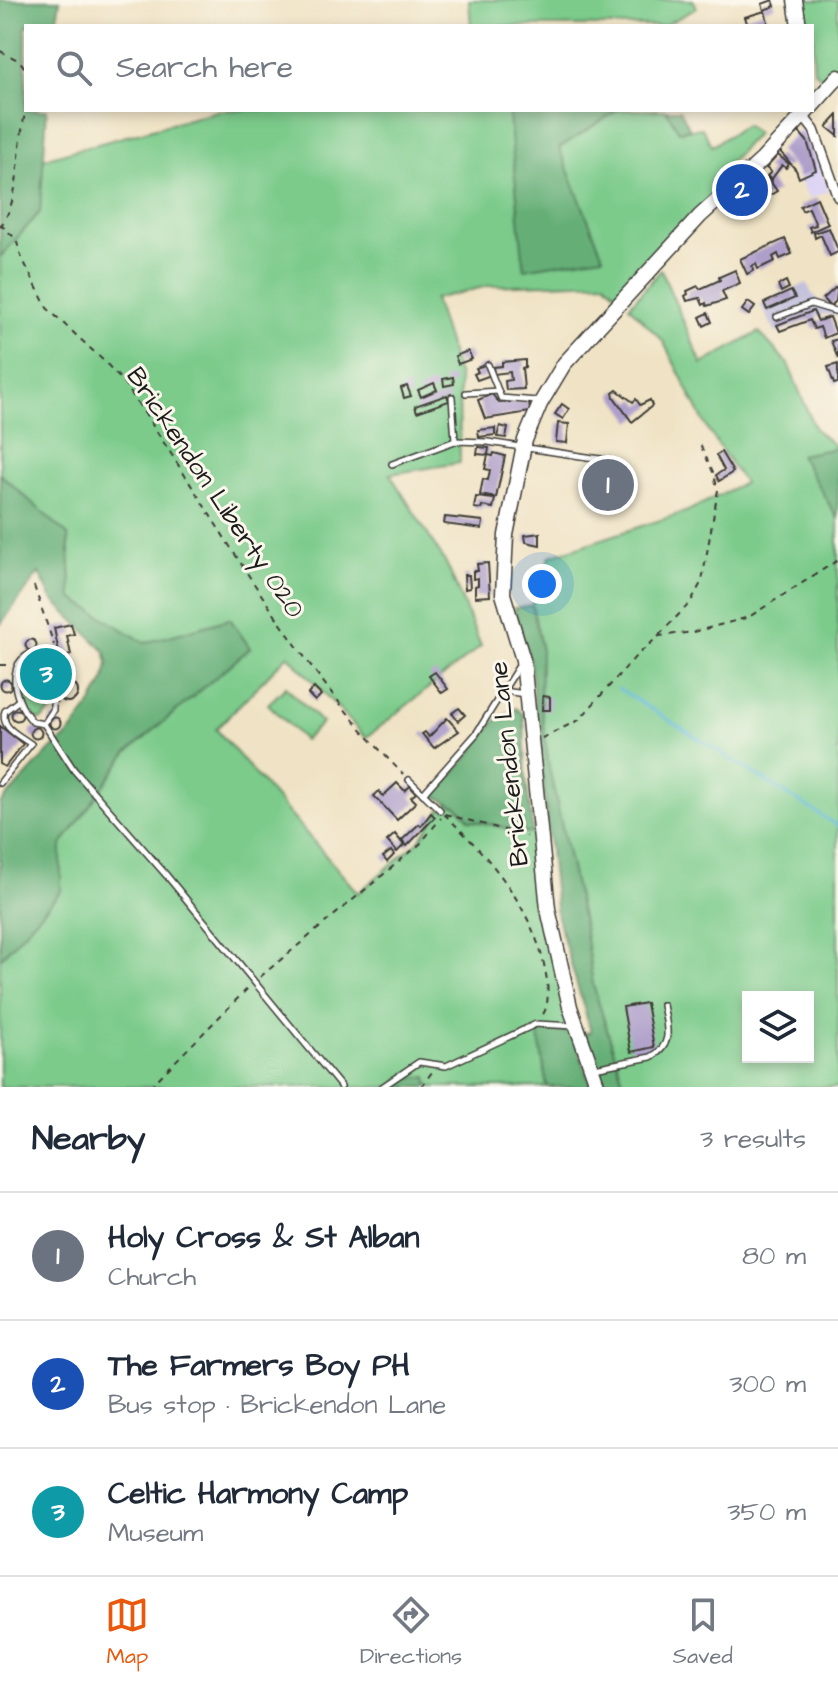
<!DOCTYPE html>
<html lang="en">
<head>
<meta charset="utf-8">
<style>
  body { margin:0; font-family:"Architects Daughter",sans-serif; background:#f2f2f3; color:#1f2937 }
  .controls { position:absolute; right:24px; bottom:24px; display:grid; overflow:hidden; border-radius:0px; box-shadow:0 4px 12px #0003 }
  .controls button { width:72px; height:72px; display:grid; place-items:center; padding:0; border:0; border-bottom:2px solid #e0e1e3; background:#fff; color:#1f2937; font:40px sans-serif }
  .you { position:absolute; left:542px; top:584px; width:28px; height:28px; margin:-20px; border:6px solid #fff; border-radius:50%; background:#1a73e8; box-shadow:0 0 0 12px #1a73e833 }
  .badge { display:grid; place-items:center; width:52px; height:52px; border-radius:50%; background:#ea580c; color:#fff; font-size:26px; font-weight:700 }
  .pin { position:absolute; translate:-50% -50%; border:4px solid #fff; box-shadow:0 2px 8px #0006 }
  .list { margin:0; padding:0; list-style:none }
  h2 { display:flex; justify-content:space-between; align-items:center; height:104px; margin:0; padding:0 32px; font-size:34px }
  h2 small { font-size:26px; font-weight:400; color:#747a83 }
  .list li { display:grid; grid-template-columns:52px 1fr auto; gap:24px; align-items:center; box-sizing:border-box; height:128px; padding:0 32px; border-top:2px solid #e0e1e3 }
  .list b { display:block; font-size:30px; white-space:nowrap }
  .list p { margin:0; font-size:26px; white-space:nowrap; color:#747a83 }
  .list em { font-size:26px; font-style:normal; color:#747a83 }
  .icon { flex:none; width:44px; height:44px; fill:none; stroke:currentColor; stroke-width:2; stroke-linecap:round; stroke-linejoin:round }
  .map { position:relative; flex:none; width:838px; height:1087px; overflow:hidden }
  .search { position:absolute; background:#fff; box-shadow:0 4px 12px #0003; left:24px; right:24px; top:24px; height:88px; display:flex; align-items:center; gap:20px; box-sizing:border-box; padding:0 28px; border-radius:0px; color:#747a83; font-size:30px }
  .sheet { height:488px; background:#fff }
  nav { display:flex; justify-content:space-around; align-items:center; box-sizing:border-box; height:112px; border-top:2px solid #e0e1e3; background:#fff; font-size:22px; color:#747a83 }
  nav a { display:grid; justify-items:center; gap:4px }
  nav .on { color:#ea580c }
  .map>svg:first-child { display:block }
</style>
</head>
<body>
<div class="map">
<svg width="838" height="1087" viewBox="0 0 838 1087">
  <rect width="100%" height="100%" fill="#fbf7ec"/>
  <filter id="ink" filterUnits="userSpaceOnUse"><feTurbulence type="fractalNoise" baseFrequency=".0125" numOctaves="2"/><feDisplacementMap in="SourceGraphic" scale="16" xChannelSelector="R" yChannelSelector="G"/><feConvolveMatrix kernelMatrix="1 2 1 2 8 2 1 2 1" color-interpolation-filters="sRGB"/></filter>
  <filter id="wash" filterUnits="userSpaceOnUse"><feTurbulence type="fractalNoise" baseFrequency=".006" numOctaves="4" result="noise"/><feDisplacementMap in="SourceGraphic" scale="32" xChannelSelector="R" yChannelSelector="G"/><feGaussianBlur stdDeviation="1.8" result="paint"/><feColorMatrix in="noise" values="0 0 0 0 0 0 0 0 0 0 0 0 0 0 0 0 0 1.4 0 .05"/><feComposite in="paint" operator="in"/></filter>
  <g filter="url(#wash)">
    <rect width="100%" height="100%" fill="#f0e3c5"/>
    <path fill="#ded5f5" d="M800,129L810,140L829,191L809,199L793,168L778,150Z"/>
    <path fill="#c3c1db" d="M807,283L811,292L825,307L838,309V316L825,314L776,333L760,304Z"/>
    <g fill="#7ccb8b" stroke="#4c7454" stroke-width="2" fill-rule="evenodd">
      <path d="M469,0H693L697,8L663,26H471Z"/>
      <path d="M803,0H838V72L832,79L823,78L814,71L812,26H807Z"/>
      <path d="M221,110H519L509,117L559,148L618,110H666L679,131L702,128L712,146L745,125L757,133L724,168L732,182L619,296L605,282L488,286L434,299L459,377L460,463L390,474L447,565L481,646L366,738L288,655L216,729L358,893L419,841L440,810L449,803L457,806L470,820L533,834L538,869L573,1032L538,1031L547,1087H429L426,1077L401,1078L394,1087H0V959L61,891V846L127,753L250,648L230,619L145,643L72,598L68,535L0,474V257L40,212L43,159Z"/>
      <path d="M661,270L702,364L759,332L788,364L815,429L837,448L800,455L838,519V1087H625L593,985L584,927L549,768L540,700L541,647L532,605L550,556L688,511L744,483L708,430L663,341L629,306ZM748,997H808V1057H748Z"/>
      <path d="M36,653L48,654L50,661V712L41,720C20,716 12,682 21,664Z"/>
      <path d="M286,687L322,723L304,740L268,704Z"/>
    </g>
    <g fill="#65af77" stroke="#40664a" stroke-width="2">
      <path d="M0,0H60L56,26H26V110H47L40,212L0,257Z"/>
      <path d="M519,110H618L559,148L603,256L524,269L509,116Z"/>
      <path d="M666,110H680L690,129L679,131Z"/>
      <path d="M838,448V519L800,455Z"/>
      <path d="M0,474L68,535L72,598L145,643L230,619L250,648L127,753L61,846V891L0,959V804L49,751L67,737L91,705L105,679L108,663L105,651L52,599L39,573L0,625Z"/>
      <path d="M532,605L541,647L540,700L549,768L584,927L593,985L625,1087H606L585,1033L591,1032L557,917L530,660L514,608Z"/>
      <path d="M516,708L524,715L526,780L533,834L470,820L457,806L434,796L470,755L495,721Z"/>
      <path d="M538,1031L573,1032L591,1087H547Z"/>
      <path d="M427,1077L429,1087H394L401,1078Z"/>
    </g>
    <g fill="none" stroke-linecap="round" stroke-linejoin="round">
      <path stroke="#59b7d7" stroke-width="3" d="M619,689L838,826"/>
    </g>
    <g id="blocks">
      <g fill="#ae9fca">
        <path d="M773,0L775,6L764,10L762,4Z"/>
        <path d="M765,11L769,26H748L745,17Z"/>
        <path d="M838,115V136L827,127Z"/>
        <path d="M799,132L807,141L816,170L799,178L796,170L779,150Z"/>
        <path d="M778,155L789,164L786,168L782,165L771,180L767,176L771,172L766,168Z"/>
        <path d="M768,178L777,191L759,202L761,204L754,209L745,197L754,190L753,188L757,185L758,187Z"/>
        <path d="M817,198L828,224L811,232L809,227L816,225L809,208L802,211L800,206Z"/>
        <path d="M829,228L838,250V252L830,256L821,235L815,238L814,233Z"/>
        <path d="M785,239L792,254L780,259L778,254L773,257L775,261L758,269L756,264L752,266L754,270L747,274L740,259Z"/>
        <path d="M735,270L740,283L722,291L726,300L707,306L706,303L703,305L700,298L687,301L685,296L688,294L687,291L698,286L700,289L720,280L719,277Z"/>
        <path d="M786,281L789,288L781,292L778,285Z"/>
        <path d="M838,285L836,301L830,307L823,299Z"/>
        <path d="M791,291L795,298L767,310L764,303Z"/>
        <path d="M748,302L755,307L749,315L742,310Z"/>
        <path d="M813,311L818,321L830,317L836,333L824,338L820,327L814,329L810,320L780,331L777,325Z"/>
        <path d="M708,313L712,322L704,326L700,317Z"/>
        <path d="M838,339V359L831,341Z"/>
        <path d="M468,351L472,359L458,364L455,356Z"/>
        <path d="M525,360V367L522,368L524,389L506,390L505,381L511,380L510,372L494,374L493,367L502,366V362Z"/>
        <path d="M487,364L491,375L477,380L474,374L478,372L476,368Z"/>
        <path d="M838,364V383L834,384L828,367Z"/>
        <path d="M453,377L454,384L444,386L443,379Z"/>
        <path d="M434,383L437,390L421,397L418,390Z"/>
        <path d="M407,386L411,396L404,398L401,388Z"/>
        <path d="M617,390L633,402L636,399L640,405L650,400L652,406L632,422L614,397L613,393Z"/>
        <path d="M492,394L499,403L529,401L530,412L485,419L478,400Z"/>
        <path d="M447,395L449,401L417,412L415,406Z"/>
        <path d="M562,404L569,409L563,419L555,414Z"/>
        <path d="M558,423L569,424L567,443L556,442Z"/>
        <path d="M500,426L508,428L506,438L497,437Z"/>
        <path d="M495,428V435L479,437L478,430Z"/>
        <path d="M478,447L489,448L488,455L477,454Z"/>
        <path d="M721,452L733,472L719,481L716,475L724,470L716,455Z"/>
        <path d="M494,453L505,456L496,498L480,495L483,479L488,480L490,470L485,469L488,455L493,456Z"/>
        <path d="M608,465H612L610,474L616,475L610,496L601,494Z"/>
        <path d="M476,497L495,499L493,508L482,506L481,509L474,508Z"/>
        <path d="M445,517L483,521L482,529L444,524Z"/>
        <path d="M540,533V545L526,542L525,535Z"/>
        <path d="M488,563L490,596L475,597V586L478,585V578L473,579V571H478L477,564Z"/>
        <path d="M464,575H469L470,588L465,589Z"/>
        <path d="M71,624L74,634L67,636L71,655L60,658L54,628Z"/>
        <circle cx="31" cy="645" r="5.5"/>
        <circle cx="63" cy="666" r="5.5"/>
        <path d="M435,672L448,689L442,693L429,676Z"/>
        <circle cx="6" cy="685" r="5.5"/>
        <circle cx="68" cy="692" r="10"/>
        <path d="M314,688L321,695L315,701L308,694Z"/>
        <path d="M543,696L550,697V710H542Z"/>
        <path d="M459,708L465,715L458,721L452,713Z"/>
        <circle cx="17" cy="715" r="5.5"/>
        <circle cx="55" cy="723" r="5.5"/>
        <path d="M447,718L459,731L434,748L422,734L425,732L429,737Z"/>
        <path d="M0,726L23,744L5,767L0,764Z"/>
        <circle cx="36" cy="733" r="5.5"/>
        <path d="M397,783L405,791L410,786L416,793L411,797L416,802L397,820L374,796L379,791L383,796Z"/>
        <path d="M431,813L435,817L407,846L402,840L419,824L421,826Z"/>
        <path d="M395,834L404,845L397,852L387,841Z"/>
        <path d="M391,851L394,855L387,862L383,857Z"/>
        <path d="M646,1003L654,1047L631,1052L623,1007Z"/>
      </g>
    </g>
  </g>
  <g filter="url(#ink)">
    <use href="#blocks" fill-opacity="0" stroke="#3c3a35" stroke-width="2"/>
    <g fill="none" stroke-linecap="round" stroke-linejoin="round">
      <defs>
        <g id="lane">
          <path d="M777,317L811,304L838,312"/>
          <path d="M488,365L501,398L537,401L539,403"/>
          <path d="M466,393L498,391"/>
          <path d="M452,397L455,441"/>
          <path d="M392,464L455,441L488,442L607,460"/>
          <path d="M504,691L525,694"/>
          <path d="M44,724L53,710L54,659L53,652C4,645 8,696 33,722L44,724L74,770L167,876L341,1087"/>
          <path d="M409,780L440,810"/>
          <path d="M0,783L31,744C19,735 0,728 5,711L18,701"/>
          <path d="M423,794L476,734L520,664"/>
          <path d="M594,1068L651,1057C674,1045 667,1027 663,1005"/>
          <path d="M382,1087L419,1062L446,1066L536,1024L575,1026"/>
        </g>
        <path id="street" d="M803,116L814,130L838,197"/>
        <g id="secondary">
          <path d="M795,0L799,26"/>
          <path d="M812,106L838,77"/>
          <path d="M598,1087L570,1007L548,909L523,660L503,594L506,535L525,440L540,404L564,364L700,216L762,160L808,110"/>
        </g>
      </defs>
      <use href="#lane" stroke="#3c3a35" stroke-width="8"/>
      <use href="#street" stroke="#3c3a35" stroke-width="12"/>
      <use href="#secondary" stroke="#3c3a35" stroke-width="17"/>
      <g stroke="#3c3a35" stroke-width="2" stroke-dasharray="6 6" stroke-linecap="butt">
        <path d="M0,51L20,61L26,70"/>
        <path d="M0,224L16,239L21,256L47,308L106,363L124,383C215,514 289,660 403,774"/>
        <path d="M0,227C22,198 16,146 26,110"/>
        <path d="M34,586L54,645"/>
        <path d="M659,635L690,603L702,581L718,490L713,472L699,442"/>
        <path d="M0,665H9"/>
        <path d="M542,738L579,720L636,656L659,636L694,632L749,617L838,560"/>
        <path d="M444,814C492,859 538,914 547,981C548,993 549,1008 541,1017"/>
        <path d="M445,814L527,836"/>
        <path d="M260,977L420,844L441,818"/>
        <path d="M150,1087L249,987"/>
        <path d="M421,1087L432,1072"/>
      </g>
      <use href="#lane" stroke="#fff" stroke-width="5"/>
      <use href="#street" stroke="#fff" stroke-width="9"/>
      <use href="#secondary" stroke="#fff" stroke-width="14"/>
    </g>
  </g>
  <g text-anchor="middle" stroke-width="6" stroke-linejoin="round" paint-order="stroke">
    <g font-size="26" fill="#1c1c1c" stroke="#fbf7ec">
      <text transform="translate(216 492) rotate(56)" y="9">Brickendon Liberty 020</text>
      <text transform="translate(508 764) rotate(-96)" y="9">Brickendon Lane</text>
    </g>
  </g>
</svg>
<div class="controls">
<button><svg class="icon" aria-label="layers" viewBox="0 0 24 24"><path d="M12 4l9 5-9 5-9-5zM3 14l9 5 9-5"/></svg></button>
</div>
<div class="you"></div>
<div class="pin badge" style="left:608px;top:485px;background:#6b7280">1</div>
<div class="pin badge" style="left:742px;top:190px;background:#1a4fb4">2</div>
<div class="pin badge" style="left:46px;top:674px;background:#0f9aa8">3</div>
<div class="search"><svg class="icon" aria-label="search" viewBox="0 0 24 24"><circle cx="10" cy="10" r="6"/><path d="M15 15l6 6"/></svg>Search here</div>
</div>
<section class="sheet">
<h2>Nearby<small>3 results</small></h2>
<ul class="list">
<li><span class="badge" style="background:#6b7280">1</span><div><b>Holy Cross &amp; St Alban</b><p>Church</p></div><em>80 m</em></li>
<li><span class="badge" style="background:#1a4fb4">2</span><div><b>The Farmers Boy PH</b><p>Bus stop · Brickendon Lane</p></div><em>300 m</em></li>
<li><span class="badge" style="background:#0f9aa8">3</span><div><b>Celtic Harmony Camp</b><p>Museum</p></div><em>350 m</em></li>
</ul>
</section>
<nav>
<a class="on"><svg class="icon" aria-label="map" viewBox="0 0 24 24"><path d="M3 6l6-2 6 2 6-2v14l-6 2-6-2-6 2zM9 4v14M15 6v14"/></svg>Map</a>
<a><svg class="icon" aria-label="directions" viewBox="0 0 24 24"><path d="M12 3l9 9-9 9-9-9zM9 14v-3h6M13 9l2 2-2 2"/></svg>Directions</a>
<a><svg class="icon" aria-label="saved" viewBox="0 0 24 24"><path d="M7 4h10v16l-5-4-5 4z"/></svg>Saved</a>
</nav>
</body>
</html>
